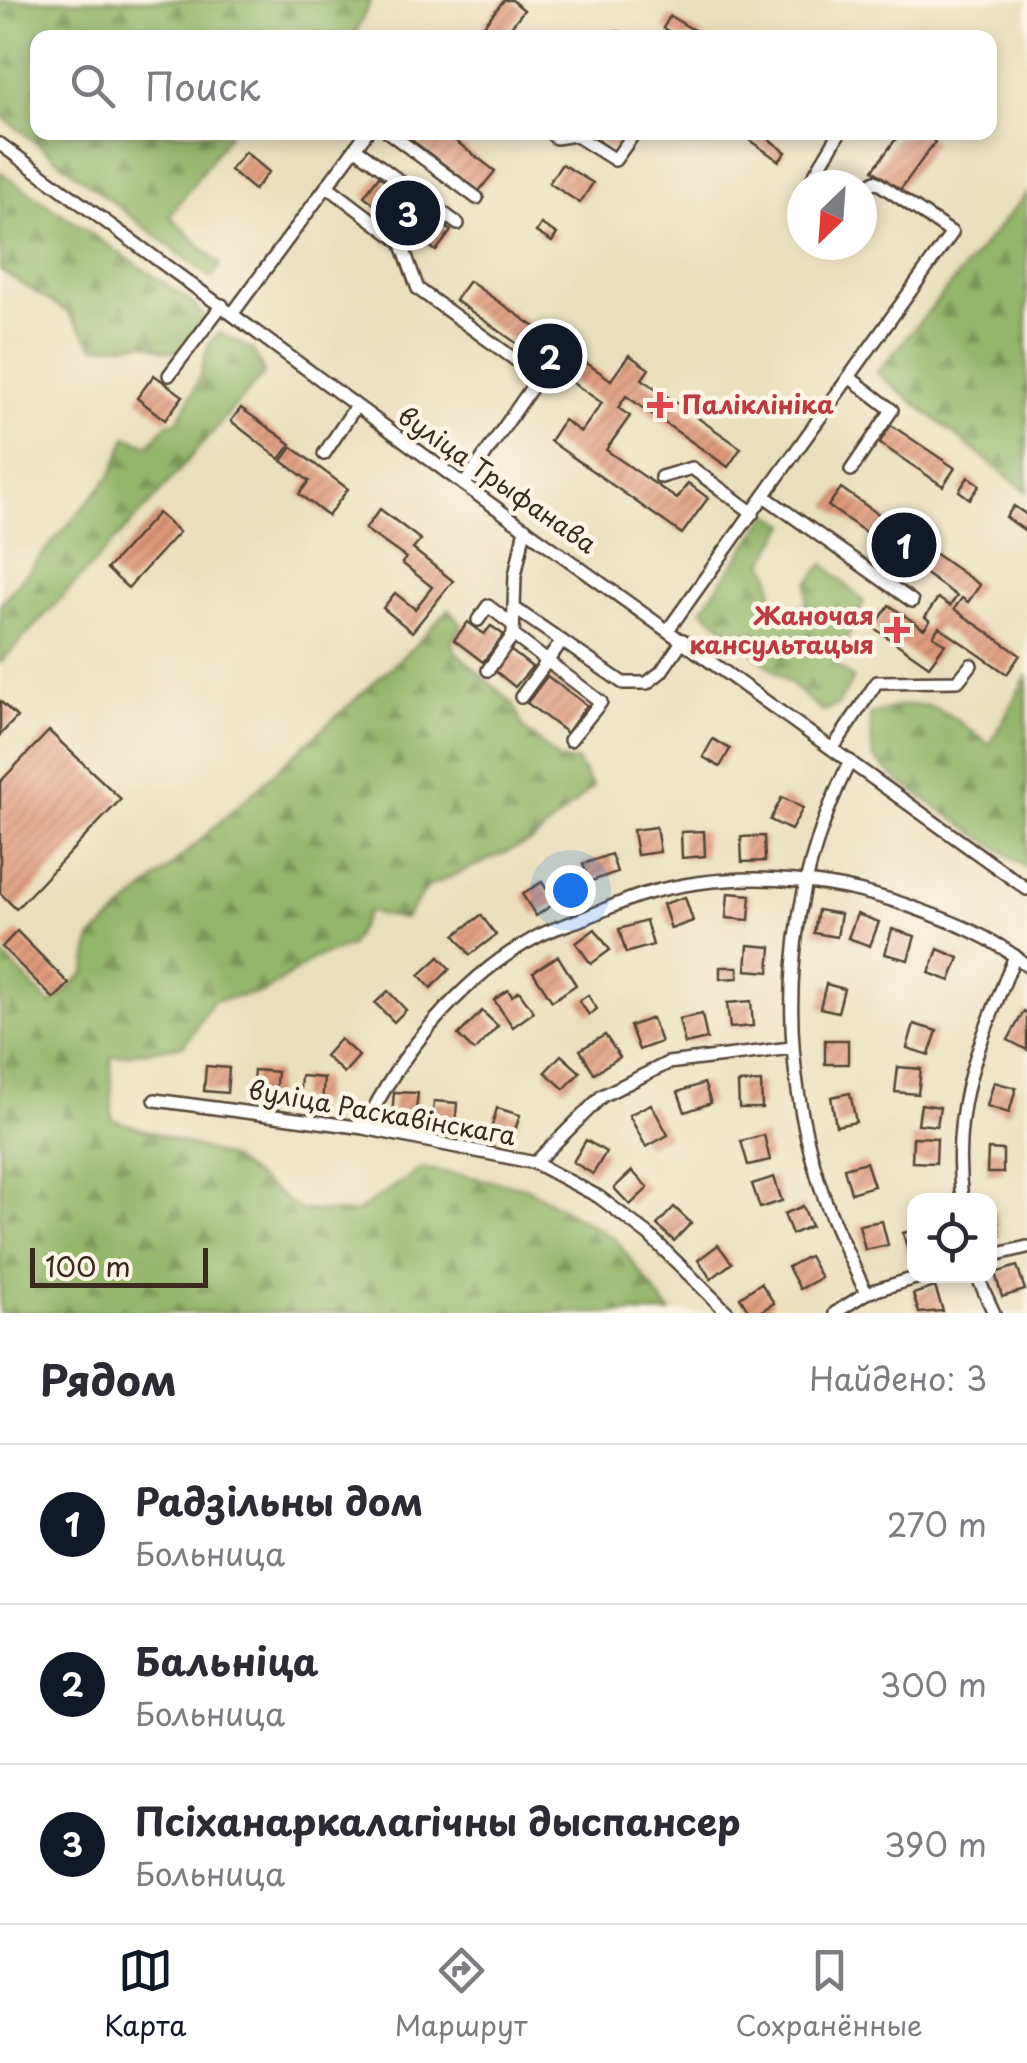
<!DOCTYPE html>
<html lang="ru">
<head>
<meta charset="utf-8">
<style>
  body { margin:0; font-family:"Playpen Sans",sans-serif; background:#f7f7f7; color:#2b2b33 }
  .controls { position:absolute; right:30px; bottom:30px; display:grid; overflow:hidden; border-radius:20px; box-shadow:0 5px 15px #0003 }
  .controls button { width:90px; height:90px; display:grid; place-items:center; padding:0; border:0; border-bottom:2px solid #e1e1e2; background:#fff; color:#2b2b33; font:50px sans-serif }
  .compass { position:absolute; left:787px; top:170px; width:90px; height:90px; border-radius:50%; background:#fff; box-shadow:0 5px 15px #0003; rotate:205deg }
  .scale { position:absolute; left:30px; bottom:25px; width:178px; box-sizing:border-box; padding-left:10px; border:5px solid #3b2a1e; border-top:0; font-size:28px; line-height:35px; white-space:nowrap; color:#3b2a1e; -webkit-text-stroke:8px #fcf5e5; paint-order:stroke }
  .you { position:absolute; left:570px; top:890px; width:35px; height:35px; margin:-25px; border:8px solid #fff; border-radius:50%; background:#1a73e8; box-shadow:0 0 0 15px #1a73e833 }
  .badge { display:grid; place-items:center; width:65px; height:65px; border-radius:50%; background:#111827; color:#fff; font-size:32px; font-weight:700 }
  .pin { position:absolute; translate:-50% -50%; border:5px solid #fff; box-shadow:0 2px 10px #0006 }
  .list { margin:0; padding:0; list-style:none }
  h2 { display:flex; justify-content:space-between; align-items:center; height:130px; margin:0; padding:0 40px; font-size:42px }
  h2 small { font-size:32px; font-weight:400; color:#7c7c81 }
  .list li { display:grid; grid-template-columns:65px 1fr auto; gap:30px; align-items:center; box-sizing:border-box; height:160px; padding:0 40px; border-top:2px solid #e1e1e2 }
  .list b { display:block; font-size:38px; white-space:nowrap }
  .list p { margin:0; font-size:32px; white-space:nowrap; color:#7c7c81 }
  .list em { font-size:32px; font-style:normal; color:#7c7c81 }
  .icon { flex:none; width:55px; height:55px; fill:none; stroke:currentColor; stroke-width:2; stroke-linecap:round; stroke-linejoin:round }
  .map { position:relative; flex:none; width:1027px; height:1313px; overflow:hidden }
  .search { position:absolute; background:#fff; box-shadow:0 5px 15px #0003; left:30px; right:30px; top:30px; height:110px; display:flex; align-items:center; gap:25px; box-sizing:border-box; padding:0 35px; border-radius:20px; color:#7c7c81; font-size:38px }
  .sheet { height:610px; background:#fff }
  nav { display:flex; justify-content:space-around; align-items:center; box-sizing:border-box; height:140px; border-top:2px solid #e1e1e2; background:#fff; font-size:28px; color:#7c7c81 }
  nav a { display:grid; justify-items:center; gap:5px }
  nav .on { color:#111827 }
  .map>svg:first-child { display:block }
</style>
</head>
<body>
<div class="map">
<svg width="1027" height="1313" viewBox="0 0 1027 1313">
  <defs>
    <pattern id="forest-firs" width="22" height="20" patternUnits="userSpaceOnUse" patternTransform="scale(2.5)"><rect width="22" height="20" fill="#92b66b"/><path d="M5 1l3.5 6h-7zM16 11l3.5 6h-7z" fill="#789457"/></pattern>
    <pattern id="building-hatch" width="6" height="6" patternUnits="userSpaceOnUse" patternTransform="scale(2.5)"><rect width="6" height="6" fill="#df997c"/><path d="M-1 1l2-2M0 6l6-6M5 7l2-2" fill="none" stroke="#b67d65"/></pattern>
  </defs>
  <rect width="100%" height="100%" fill="#fcf5e5"/>
  <filter id="ink" filterUnits="userSpaceOnUse"><feTurbulence type="fractalNoise" baseFrequency=".01" numOctaves="2"/><feDisplacementMap in="SourceGraphic" scale="20" xChannelSelector="R" yChannelSelector="G"/><feConvolveMatrix kernelMatrix="1 2 1 2 8 2 1 2 1" color-interpolation-filters="sRGB"/></filter>
  <filter id="wash" filterUnits="userSpaceOnUse"><feTurbulence type="fractalNoise" baseFrequency=".0048" numOctaves="4" result="noise"/><feDisplacementMap in="SourceGraphic" scale="40" xChannelSelector="R" yChannelSelector="G"/><feGaussianBlur stdDeviation="2.25" result="paint"/><feColorMatrix in="noise" values="0 0 0 0 0 0 0 0 0 0 0 0 0 0 0 0 0 1.4 0 .05"/><feComposite in="paint" operator="in"/></filter>
  <g filter="url(#wash)">
    <rect width="100%" height="100%" fill="#eadfbc"/>
    <g fill="url(#forest-firs)" stroke="#667044" stroke-width="2.5">
      <path d="M0,0H371L356,32L361,37L38,38V132L230,133L170,216L220,265L212,279L0,115Z"/>
      <path d="M0,172L193,303L206,320L183,351L168,352L146,343L95,347L67,312L0,270Z"/>
      <path d="M1027,193V492L877,373Z"/>
      <path d="M220,333L253,350L264,373L156,497L0,663V604L111,475L127,437L149,445L168,423L178,420C186,406 195,391 200,376C206,360 204,343 220,333Z"/>
      <path d="M769,514L787,524L764,562L770,573L773,600L792,610L807,604L808,583L824,564L864,602L835,664L853,679L838,705L822,711L702,609Z"/>
      <path d="M449,609L462,626L451,641L456,652L514,705L523,728L559,760L577,762L593,787L534,840L429,886L404,919L368,912L350,946L314,958L265,992L213,1001L184,1045L111,1057L112,1119L229,1158L300,1210L355,1213L422,1168L525,1187L615,1239L671,1313H0V952L51,1005L86,972L91,939L413,647Z"/>
      <path d="M1027,675V868L901,783L873,757L870,715C933,693 941,709 990,745Z"/>
    </g>
    <g id="blocks">
      <g fill="url(#building-hatch)">
        <path d="M504,0H512L524,10L502,38H481L477,34Z"/>
        <path d="M670,16L707,38H679L663,28Z"/>
        <path d="M401,132H444L495,171L479,191Z"/>
        <path d="M598,132H628L614,151L594,138Z"/>
        <path d="M738,132H759L786,152L779,161Z"/>
        <path d="M901,132H923L935,142L900,190L873,170Z"/>
        <path d="M245,152L269,172L254,190L230,170Z"/>
        <path d="M562,164L593,183L580,203L549,183Z"/>
        <path d="M379,176L451,231L436,251L364,196Z"/>
        <path d="M541,224L557,234L552,242L536,232Z"/>
        <path d="M469,281L611,380L629,355L649,369L642,379L741,448L728,467L626,396L618,408L630,416L606,450L677,499L688,483L708,498L682,534L550,441L564,420L581,432L602,403L455,300Z"/>
        <path d="M154,375L183,396L165,420L137,398Z"/>
        <path d="M241,408L291,444L280,459L231,421Z"/>
        <path d="M891,425L955,468L943,486L879,443Z"/>
        <path d="M292,447L348,489L328,516L299,494L309,481L282,461Z"/>
        <path d="M968,477L980,485L970,499L959,491Z"/>
        <path d="M841,488L980,585L968,602L962,598L954,609L1020,655L1007,674L939,627L933,636L945,644L929,666L874,628L889,605L924,629L930,621L925,617L938,598L950,606L957,596L828,506Z"/>
        <path d="M1014,506L1027,515V532L1006,517Z"/>
        <path d="M380,509L421,540L413,549L453,581L412,632L383,608L395,593L415,609L432,587L402,563L406,558L365,529Z"/>
        <path d="M158,513L179,532L128,588L107,569Z"/>
        <path d="M468,622L484,634L491,626L504,635L483,662L454,640Z"/>
        <path d="M510,650L532,667L515,687L494,670Z"/>
        <path d="M547,676L587,705L567,733L527,703Z"/>
        <path d="M0,701L17,717L0,735Z"/>
        <path d="M49,731L121,799L16,909L0,893V782Z"/>
        <path d="M713,739L730,749L720,767L703,757Z"/>
        <path d="M782,797L803,808L791,830L770,820Z"/>
        <path d="M656,827L660,852L637,855L633,830Z"/>
        <path d="M704,831L705,856L682,858L681,832Z"/>
        <path d="M764,836L765,861L742,862L741,837Z"/>
        <path d="M611,854L617,872L589,882L583,864Z"/>
        <path d="M542,882L555,903L536,916L522,894Z"/>
        <path d="M728,893L751,895L749,920L726,918Z"/>
        <path d="M685,897L693,921L671,929L663,904Z"/>
        <path d="M818,910L841,914L837,937L814,933Z"/>
        <path d="M857,914L879,922L870,946L848,938Z"/>
        <path d="M481,915L496,935L470,955L455,935Z"/>
        <path d="M646,921L653,945L626,953L619,929Z"/>
        <path d="M595,929L610,950L591,964L576,943Z"/>
        <path d="M892,929L915,936L908,960L885,954Z"/>
        <path d="M17,931L69,984L54,999L2,947Z"/>
        <path d="M748,945L771,947L769,972L746,970Z"/>
        <path d="M938,949L959,958L950,981L929,973Z"/>
        <path d="M558,956L576,985L552,1001L533,972Z"/>
        <path d="M439,957L450,969L431,988L419,975Z"/>
        <path d="M720,967H738V978L720,979Z"/>
        <path d="M826,984L844,989L838,1012L820,1008Z"/>
        <path d="M508,990L512,996L519,991L534,1012L513,1027L494,1000Z"/>
        <path d="M388,991L406,1010L394,1022L375,1003Z"/>
        <path d="M588,995L597,1009L589,1015L579,1001Z"/>
        <path d="M751,1001L753,1026L730,1028L727,1003Z"/>
        <path d="M482,1011L498,1026L474,1051L458,1035Z"/>
        <path d="M1024,1011L1027,1013V1050L1008,1040Z"/>
        <path d="M702,1014L707,1039L685,1044L679,1019Z"/>
        <path d="M652,1018L661,1042L639,1050L630,1026Z"/>
        <path d="M914,1024L937,1031L929,1055L907,1048Z"/>
        <path d="M605,1035L620,1057L594,1073L580,1050Z"/>
        <path d="M340,1039L359,1056L344,1073L325,1056Z"/>
        <rect x="825" y="1040" width="23" height="24"/>
        <path d="M561,1055L580,1072L564,1089L545,1072Z"/>
        <path d="M206,1066L229,1068L227,1093L204,1091Z"/>
        <path d="M898,1067L921,1069L918,1094L895,1092Z"/>
        <path d="M254,1070L277,1072L275,1098L252,1096Z"/>
        <path d="M301,1076L324,1078L322,1103L299,1101Z"/>
        <path d="M761,1082L762,1108H739L738,1083Z"/>
        <path d="M994,1082L1016,1088L1009,1113L987,1106Z"/>
        <path d="M704,1083L711,1103L685,1112L678,1092Z"/>
        <path d="M394,1092L418,1093L415,1119L392,1117Z"/>
        <path d="M850,1093L856,1122L836,1126L831,1097Z"/>
        <path d="M434,1101L457,1103L455,1128L432,1126Z"/>
        <path d="M651,1104L668,1135L646,1147L629,1115Z"/>
        <path d="M921,1104L940,1107L937,1126L918,1124Z"/>
        <path d="M497,1108L520,1115L512,1139L490,1133Z"/>
        <path d="M764,1135L770,1160L748,1165L741,1141Z"/>
        <path d="M913,1137L937,1138L936,1163L912,1162Z"/>
        <path d="M586,1140L606,1152L593,1174L573,1162Z"/>
        <path d="M988,1149L1003,1150V1173H987Z"/>
        <path d="M866,1162L874,1186L851,1193L844,1168Z"/>
        <path d="M632,1171L648,1188L630,1205L614,1188Z"/>
        <path d="M774,1177L782,1201L760,1208L752,1184Z"/>
        <path d="M803,1206L811,1226L792,1234L784,1214Z"/>
        <path d="M674,1207L691,1223L674,1241L657,1225Z"/>
        <path d="M996,1211L1000,1236L990,1238V1212Z"/>
        <path d="M882,1221L888,1245L865,1250L859,1225Z"/>
        <path d="M914,1230V1254L909,1255L903,1233Z"/>
        <path d="M718,1245L732,1263L711,1279L698,1260Z"/>
        <path d="M809,1256L821,1278L800,1289L788,1267Z"/>
        <path d="M1017,1266L1025,1290L1002,1297L995,1273Z"/>
        <path d="M761,1283L774,1303L758,1313H750L740,1297Z"/>
        <path d="M935,1287L943,1311L919,1313L913,1294Z"/>
      </g>
    </g>
  </g>
  <g filter="url(#ink)">
    <use href="#blocks" fill-opacity="0" stroke="#554536" stroke-width="2.5"/>
    <g fill="none" stroke-linecap="round" stroke-linejoin="round">
      <defs>
        <g id="minor">
          <path d="M609,38H618"/>
          <path d="M388,132L477,198"/>
          <path d="M549,132L556,138L575,135L615,160L635,132"/>
          <path d="M0,144L474,492L1027,889"/>
          <path d="M355,148L458,224"/>
          <path d="M825,185L813,177L840,132"/>
          <path d="M327,186L401,242L418,289L539,377L464,485"/>
          <path d="M233,313L367,132"/>
          <path d="M169,375L222,305"/>
          <path d="M849,377L952,233L875,181L862,190"/>
          <path d="M324,454L356,406"/>
          <path d="M661,477L692,468L753,513"/>
          <path d="M764,496L912,601"/>
          <path d="M525,528L515,576L514,608L623,683H647L661,672L683,640"/>
          <path d="M514,608L513,635L601,702L570,740"/>
          <path d="M478,620L488,606L513,625"/>
          <path d="M668,630L849,377L892,410L851,470"/>
          <path d="M488,670L513,635"/>
          <path d="M521,697L562,641"/>
          <path d="M833,748L877,682L958,681L971,665"/>
          <path d="M850,761C784,893 775,1038 818,1179C830,1218 849,1256 866,1293"/>
          <path d="M155,1100L364,1128L535,1163L599,1197L649,1235L728,1313"/>
          <path d="M364,1128C398,1056 462,977 533,939C548,930 566,925 582,919C603,911 624,900 645,894C730,870 824,876 906,905C948,920 993,936 1027,966"/>
          <path d="M535,1163L602,1096L668,1063L791,1048"/>
          <path d="M962,1200C950,1103 980,1043 1015,956"/>
          <path d="M990,1256L1027,1247"/>
          <path d="M977,1276L994,1313"/>
          <path d="M835,1313L866,1293L922,1276"/>
        </g>
      </defs>
      <use href="#minor" stroke="#554536" stroke-width="16"/>
      <use href="#minor" stroke="#fff" stroke-width="11"/>
    </g>
  </g>
  <g fill="#e0444e" stroke="#fcf5e5" stroke-width="4">
    <path d="M655 390h10v10h10v10h-10v10h-10v-10h-10v-10h10z"/>
    <path d="M892 615h10v10h10v10h-10v10h-10v-10h-10v-10h10z"/>
  </g>
  <g text-anchor="middle" stroke-width="9" stroke-linejoin="round" paint-order="stroke">
    <g font-size="25" font-weight="bold" fill="#be3a42" stroke="#fcf5e5" text-anchor="start">
      <text x="682" y="414">Паліклініка</text>
      <text x="874" y="625" text-anchor="end">Жаночая<tspan x="874" dy="29">кансультацыя</tspan></text>
    </g>
    <g font-size="25" fill="#3b2a1e" stroke="#fcf5e5">
      <text transform="translate(497 480) rotate(35)" y="9">вуліца Трыфанава</text>
      <text transform="translate(382 1113) rotate(10)" y="9">вуліца Раскавінскага</text>
    </g>
  </g>
</svg>
<div class="controls">
<button><svg class="icon" aria-label="locate" viewBox="0 0 24 24"><circle cx="12" cy="12" r="6"/><path d="M12 2v4M12 18v4M2 12h4M18 12h4"/></svg></button>
</div>
<svg class="compass" viewBox="-18 -18 36 36"><path d="M0-13l5 13h-10z" fill="#e53935"/><path d="M0 13l5-13h-10z" fill="#7c7c81"/></svg>
<div class="scale">100 m</div>
<div class="you"></div>
<div class="pin badge" style="left:904px;top:545px">1</div>
<div class="pin badge" style="left:550px;top:356px">2</div>
<div class="pin badge" style="left:408px;top:213px">3</div>
<div class="search"><svg class="icon" aria-label="search" viewBox="0 0 24 24"><circle cx="10" cy="10" r="6"/><path d="M15 15l6 6"/></svg>Поиск</div>
</div>
<section class="sheet">
<h2>Рядом<small>Найдено: 3</small></h2>
<ul class="list">
<li><span class="badge">1</span><div><b>Радзільны дом</b><p>Больница</p></div><em>270 m</em></li>
<li><span class="badge">2</span><div><b>Бальніца</b><p>Больница</p></div><em>300 m</em></li>
<li><span class="badge">3</span><div><b>Псіханаркалагічны дыспансер</b><p>Больница</p></div><em>390 m</em></li>
</ul>
</section>
<nav>
<a class="on"><svg class="icon" aria-label="map" viewBox="0 0 24 24"><path d="M3 6l6-2 6 2 6-2v14l-6 2-6-2-6 2zM9 4v14M15 6v14"/></svg>Карта</a>
<a><svg class="icon" aria-label="directions" viewBox="0 0 24 24"><path d="M12 3l9 9-9 9-9-9zM9 14v-3h6M13 9l2 2-2 2"/></svg>Маршрут</a>
<a><svg class="icon" aria-label="saved" viewBox="0 0 24 24"><path d="M7 4h10v16l-5-4-5 4z"/></svg>Сохранённые</a>
</nav>
</body>
</html>
